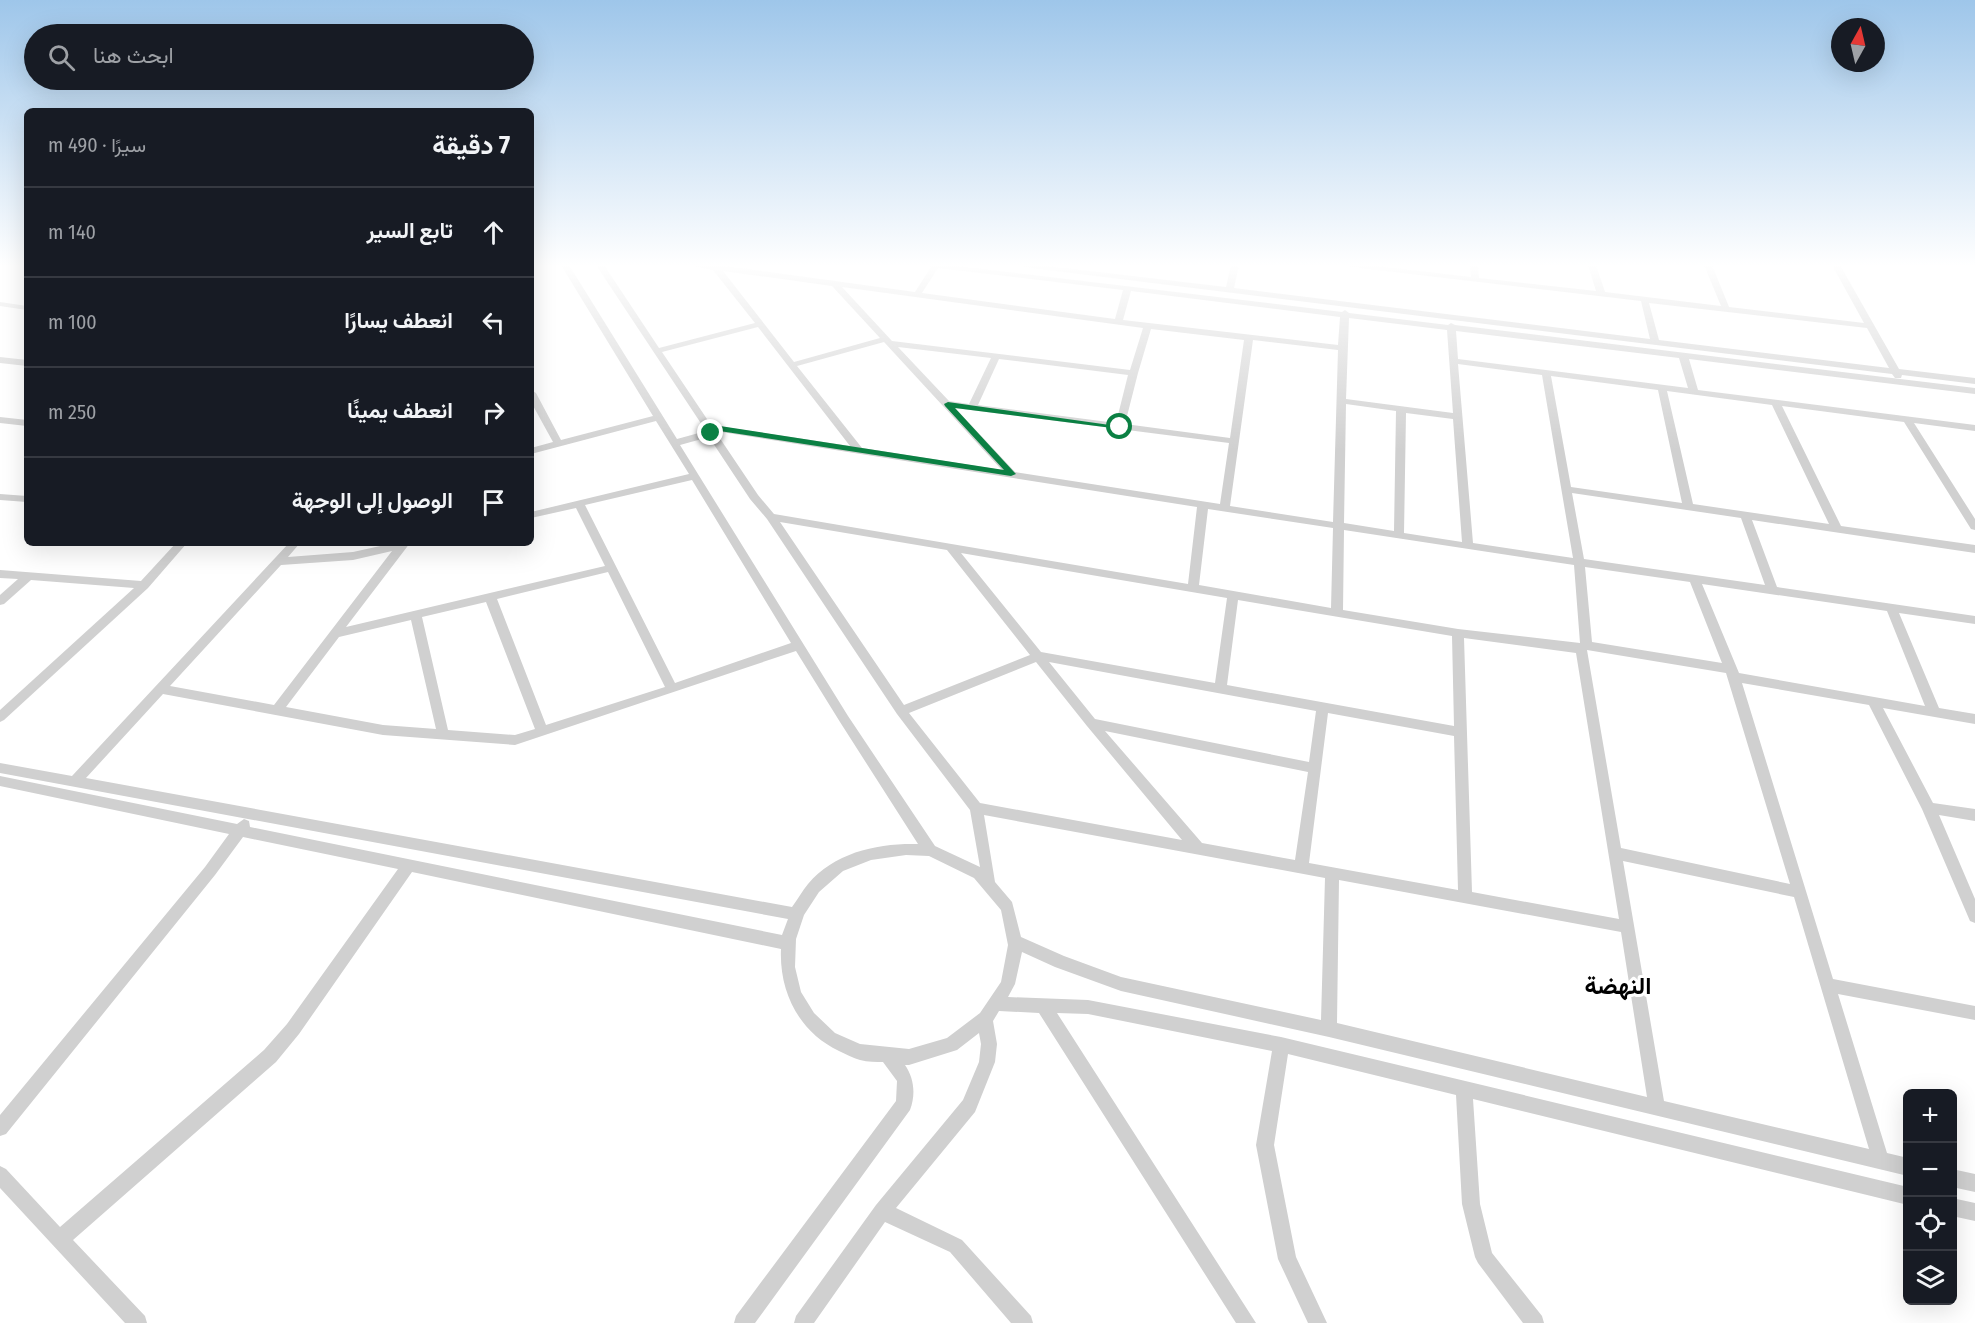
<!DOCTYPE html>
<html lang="ar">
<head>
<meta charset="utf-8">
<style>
  body { margin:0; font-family:"Fira Sans Condensed",Vazirmatn,sans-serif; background:#242831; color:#f1f3f6; direction:rtl }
  .controls { position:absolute; right:18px; bottom:18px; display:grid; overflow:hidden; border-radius:9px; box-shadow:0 6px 24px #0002 }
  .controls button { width:54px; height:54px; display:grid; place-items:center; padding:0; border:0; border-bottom:2px solid #363941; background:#171b24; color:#f1f3f6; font:30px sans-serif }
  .compass { position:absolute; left:1831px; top:18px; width:54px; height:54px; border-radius:50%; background:#171b24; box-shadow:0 6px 24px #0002; rotate:8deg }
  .stop { position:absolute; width:18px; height:18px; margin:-14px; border:4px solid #0b8043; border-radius:50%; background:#fff }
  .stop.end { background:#0b8043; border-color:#fff; box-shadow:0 2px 6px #0008 }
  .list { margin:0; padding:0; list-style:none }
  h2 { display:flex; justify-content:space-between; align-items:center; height:78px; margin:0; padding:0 24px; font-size:26px }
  h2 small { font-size:20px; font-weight:400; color:#9ea1a6 }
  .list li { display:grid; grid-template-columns:39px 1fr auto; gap:18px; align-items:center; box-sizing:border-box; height:90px; padding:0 24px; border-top:2px solid #363941 }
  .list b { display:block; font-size:22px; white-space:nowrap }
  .list em { font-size:20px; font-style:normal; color:#9ea1a6 }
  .icon { flex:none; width:33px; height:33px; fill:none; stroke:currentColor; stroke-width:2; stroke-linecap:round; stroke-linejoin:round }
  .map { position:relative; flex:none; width:1975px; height:1323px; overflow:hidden; direction:ltr }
  .search { position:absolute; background:#171b24; box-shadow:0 6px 24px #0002; left:24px; top:24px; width:510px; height:66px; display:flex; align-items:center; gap:15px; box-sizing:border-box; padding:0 21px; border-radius:33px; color:#9ea1a6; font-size:22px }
  .panel { position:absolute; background:#171b24; box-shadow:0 6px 24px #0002; left:24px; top:108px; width:510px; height:438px; border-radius:9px; direction:rtl }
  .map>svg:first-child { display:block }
</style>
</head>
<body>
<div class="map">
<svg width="1975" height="1323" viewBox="0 0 1975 1323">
  <rect width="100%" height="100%" fill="#fff"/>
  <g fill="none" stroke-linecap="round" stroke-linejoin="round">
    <g fill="#d0d0d0" fill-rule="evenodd">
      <path d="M561,265H569L677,439L706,431L596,265H604L659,348L755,323L713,270L697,267L693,265H718L915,292L931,267L930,265H950L1342,312L1345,310L1349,313L1448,325L1451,323L1455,325L1975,388V394L1689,359L1698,390L1975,425V431L1914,423L1975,519V530L1971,529L1904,422L1782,406L1841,526L1975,545V553L1752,520L1777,587L1975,616V624L1899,613L1939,708L1975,714V724L1883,708L1933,803L1975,809V821L1939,815L1975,899V923L1970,921L1922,809L1869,705L1742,683L1833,979L1975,1006V1020L1838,994L1887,1153L1908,1158V1176L1329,1037L1121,991L1055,967L1022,952L1015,984L1008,997L1088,1000L1281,1037L1908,1187V1205L1473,1099L1480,1204L1492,1253L1542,1316L1544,1323H1523L1478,1263L1475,1257L1462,1204L1456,1095L1288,1054L1274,1145L1296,1257L1327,1323H1308L1278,1259L1256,1145L1272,1051L1088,1014L1057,1013L1256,1323H1236L1039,1013L999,1011L993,1021L997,1044L995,1062L975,1112L896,1208L962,1240L1031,1316L1033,1323H1011L950,1252L885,1222L814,1323H794L796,1316L876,1205L963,1100L979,1062L981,1044L979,1033L957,1050L909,1065H905C914,1078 916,1094 910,1110L755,1323H734L736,1316L896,1101L897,1081L883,1062C876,1062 868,1062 860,1060C853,1058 846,1054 839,1051C799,1032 779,992 781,949L412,872L299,1034L276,1062L73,1240L145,1316L147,1323H125L0,1188V1166L6,1169L60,1227L264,1050L287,1024L398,869L243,837L215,875L6,1134L0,1136V1115L205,867L229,834L0,786V776L237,824L244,819L249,821L250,827L782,935L788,919L0,773V763L72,776L289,543H300L288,557L353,552L394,543H410L346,627L605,566L576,508L531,518V512L689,474L656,421L531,454V448L553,442L531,402V390L536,393L561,440L653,416ZM938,268L1123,290L1115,319L922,293ZM723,271L832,286L880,338L794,362ZM842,287L1143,328L1130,370L892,341ZM1131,291L1340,317L1338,345L1123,320ZM1349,318L1447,330L1453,413L1346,399ZM758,327L850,446L711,425L662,352ZM1151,329L1244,340L1230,438L1125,424L1138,373ZM1456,331L1679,358L1688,388L1458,359ZM1253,340L1338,350L1333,522L1230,506ZM884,342L1002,470L862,448L797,366ZM898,347L991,358L969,404L949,401ZM999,359L1128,375L1116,423L978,405ZM1458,364L1542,375L1573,558L1473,543ZM1551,376L1658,390L1682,503L1571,487ZM1667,391L1772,405L1829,524L1693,504ZM1346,404L1396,411L1394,531L1344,523ZM955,408L1229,443L1220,504L1015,472ZM1406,413L1453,419L1462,542L1404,533ZM715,431L1197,507L1188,584L774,514L758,495ZM709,437L750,499L767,519L897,714L970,810L980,867L935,846L848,716L680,445ZM692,480L791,643L675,683L585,505ZM1572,493L1741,518L1765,585L1584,559ZM1208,509L1333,528L1331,608L1199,585ZM780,522L947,550L1030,655L904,705ZM1344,530L1574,565L1580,643L1458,629L1343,610ZM392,551L274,705L170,686L281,565L353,560ZM961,553L1227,598L1215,683L1041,652ZM1585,567L1690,582L1722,663L1592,642ZM608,572L665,687L546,725L497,599ZM1702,584L1887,611L1925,706L1739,673ZM1238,600L1452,636L1454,726L1227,685ZM486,602L535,729L515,735L448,730L422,617ZM411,620L436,729L383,725L286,707L339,637ZM1464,638L1576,653L1619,919L1472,892ZM1587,650L1726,673L1790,884L1621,848ZM796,651L840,722L918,844C878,843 835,852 808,884C802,891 798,899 792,907L86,778L163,694L383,735L515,745ZM1036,662L1087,726L1182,840L980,803L909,713ZM1049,662L1316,711L1309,762L1095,719ZM1328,713L1454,736L1458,890L1309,863ZM1105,731L1308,772L1295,860L1202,843ZM984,815L1325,878L1321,1020L1121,977L1064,956L1021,937L1012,902L995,882ZM906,855L929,856L974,878L1001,910L1008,945L1001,982L980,1013L947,1038L909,1049L860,1044L835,1033L814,1013L801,992L795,967L796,939L804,915L819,892L843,871L871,860ZM1623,861L1794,897L1869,1149L1664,1101ZM1339,880L1621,932L1647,1097L1337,1023Z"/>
      <path d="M1019,265H1039L1226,287L1231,265H1239L1234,288L1650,339L1641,301L1351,267L1347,265H1368L1471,277L1470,265H1478L1479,278L1596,291L1588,265H1596L1605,292L1721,306L1704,265H1712L1729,307L1864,323L1832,265H1840L1899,369L1975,378V384L1902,375L1901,378H1895L1892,374L1023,267ZM1649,303L1867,328L1889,368L1659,340Z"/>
      <path d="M0,302L27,306V310L0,306Z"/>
      <path d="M0,357L27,360V366L0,363Z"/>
      <path d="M0,417L27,420V426L0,423Z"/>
      <path d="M0,494L27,496V502L0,500Z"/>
      <path d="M176,543H187L148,588L4,720L0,722V710L134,588L31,580L4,604L0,605V595L18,579L0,578V570L141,581Z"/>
      <path d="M1952,1169L1975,1174V1192L1952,1187Z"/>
      <path d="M1952,1198L1975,1203V1221L1952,1216Z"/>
    </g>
  </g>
  <linearGradient id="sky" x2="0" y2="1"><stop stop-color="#9ec6ea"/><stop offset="0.59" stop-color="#fff"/><stop offset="1" stop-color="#fff" stop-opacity="0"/></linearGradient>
  <rect width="1975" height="450" fill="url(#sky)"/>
  <path fill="#0b8043" d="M948,402L1124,427L1120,429L955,408L1014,472L1016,474L1011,476L713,430L715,433L711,435L703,427L707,424L1004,470L945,406L944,404Z"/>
  <g text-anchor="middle" stroke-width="6" stroke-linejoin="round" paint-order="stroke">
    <g font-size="24" font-weight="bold" fill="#000" stroke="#fff">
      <text x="1618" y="994">النهضة</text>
    </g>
  </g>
</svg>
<div class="controls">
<button>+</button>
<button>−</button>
<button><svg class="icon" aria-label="locate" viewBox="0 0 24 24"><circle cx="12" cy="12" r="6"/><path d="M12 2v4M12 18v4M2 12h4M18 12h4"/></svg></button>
<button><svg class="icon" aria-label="layers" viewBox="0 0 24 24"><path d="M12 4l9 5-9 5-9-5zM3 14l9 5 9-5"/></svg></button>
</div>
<svg class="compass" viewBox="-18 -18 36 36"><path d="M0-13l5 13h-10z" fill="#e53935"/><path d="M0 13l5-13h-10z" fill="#9ea1a6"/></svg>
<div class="stop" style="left:1120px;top:427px"></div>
<div class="stop end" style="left:711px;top:433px"></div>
<div class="search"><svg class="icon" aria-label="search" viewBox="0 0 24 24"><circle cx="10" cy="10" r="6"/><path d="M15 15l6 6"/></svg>ابحث هنا</div>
<section class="panel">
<h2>7 دقيقة<small>سيرًا · 490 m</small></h2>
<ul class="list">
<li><svg class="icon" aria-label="ahead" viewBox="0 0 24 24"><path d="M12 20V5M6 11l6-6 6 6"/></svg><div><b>تابع السير</b></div><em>140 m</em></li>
<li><svg class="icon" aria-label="left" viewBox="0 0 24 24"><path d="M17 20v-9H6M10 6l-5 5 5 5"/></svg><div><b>انعطف يسارًا</b></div><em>100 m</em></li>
<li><svg class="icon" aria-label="right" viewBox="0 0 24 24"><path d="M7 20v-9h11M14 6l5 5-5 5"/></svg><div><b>انعطف يمينًا</b></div><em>250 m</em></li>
<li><svg class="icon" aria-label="arrive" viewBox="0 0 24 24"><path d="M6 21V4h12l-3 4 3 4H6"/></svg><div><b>الوصول إلى الوجهة</b></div></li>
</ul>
</section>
</div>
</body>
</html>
